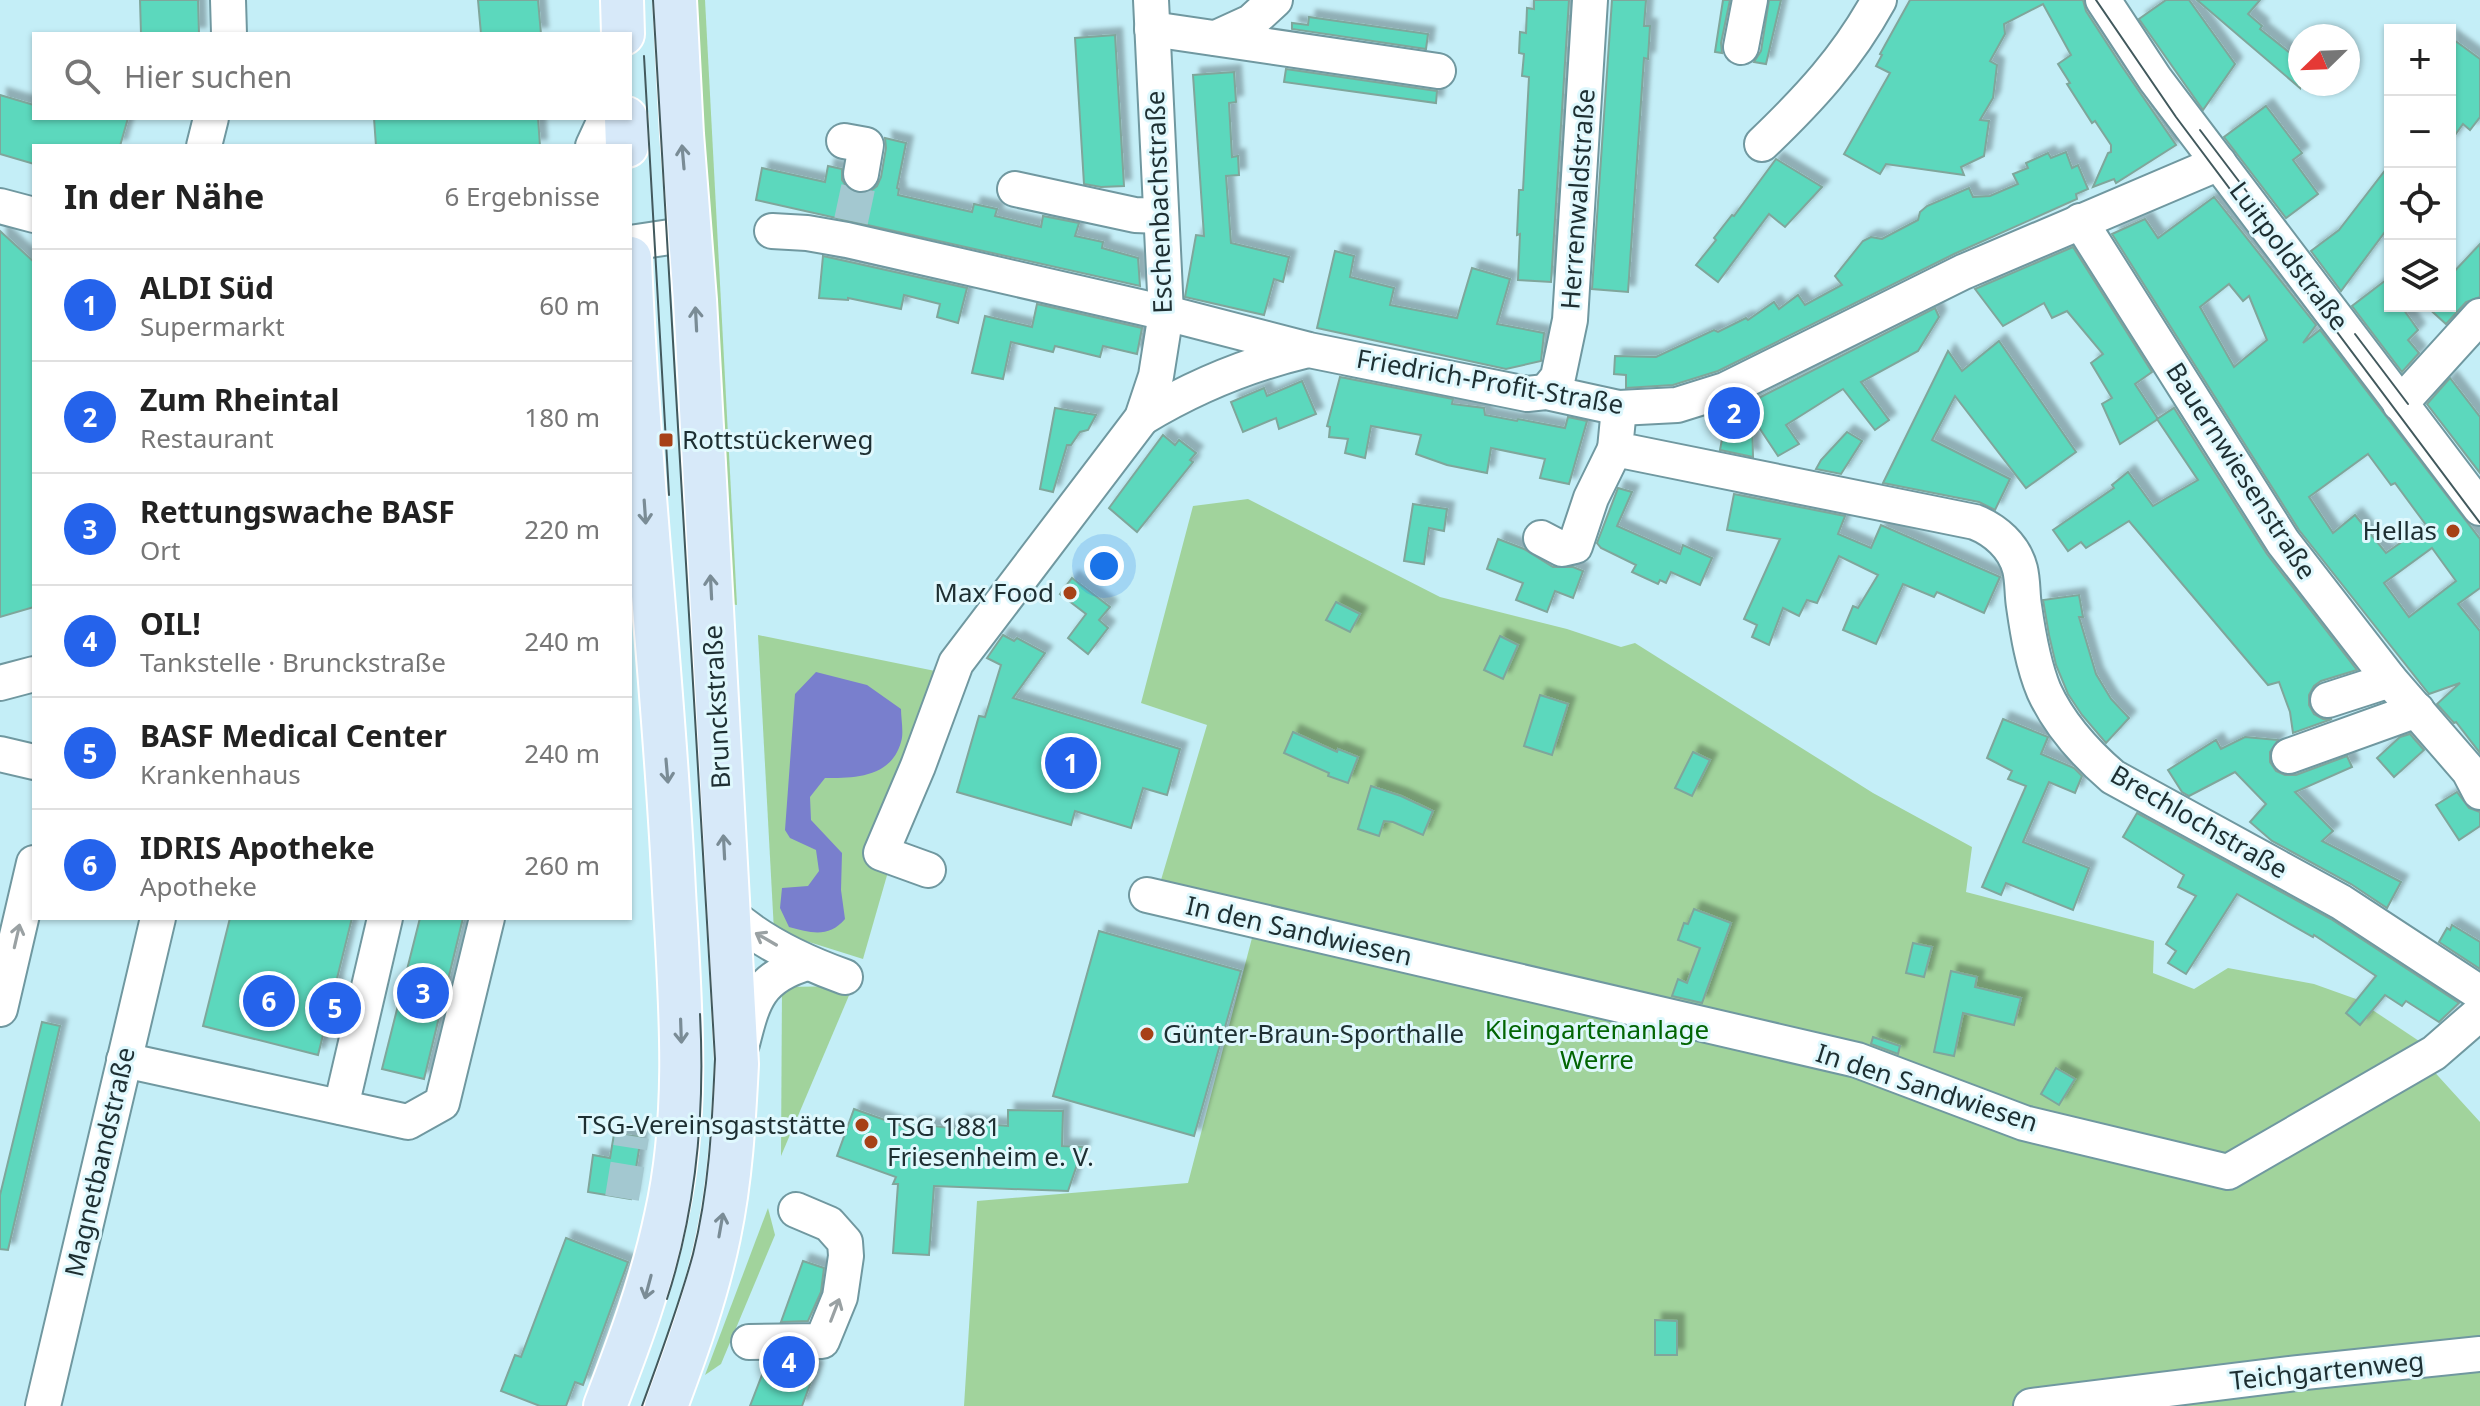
<!DOCTYPE html>
<html lang="de">
<head>
<meta charset="utf-8">
<style>
  body { margin:0; font-family:"Noto Sans",sans-serif; background:#f6f6f6; color:#222 }
  .controls { position:absolute; right:24px; top:24px; display:grid; overflow:hidden; border-radius:0px; box-shadow:0 2px 6px #0004 }
  .controls button { width:72px; height:72px; display:grid; place-items:center; padding:0; border:0; border-bottom:2px solid #e0e0e0; background:#fff; color:#222; font:40px sans-serif }
  .compass { position:absolute; left:2288px; top:24px; width:72px; height:72px; border-radius:50%; background:#fff; box-shadow:0 2px 6px #0004; rotate:247deg }
  .you { position:absolute; left:1104px; top:566px; width:28px; height:28px; margin:-20px; border:6px solid #fff; border-radius:50%; background:#1a73e8; box-shadow:0 0 0 12px #1a73e833 }
  .badge { display:grid; place-items:center; width:52px; height:52px; border-radius:50%; background:#2563eb; color:#fff; font-size:26px; font-weight:700 }
  .pin { position:absolute; translate:-50% -50%; border:4px solid #fff; box-shadow:0 2px 8px #0006 }
  .list { margin:0; padding:0; list-style:none }
  h2 { display:flex; justify-content:space-between; align-items:center; height:104px; margin:0; padding:0 32px; font-size:34px }
  h2 small { font-size:26px; font-weight:400; color:#767676 }
  .list li { display:grid; grid-template-columns:52px 1fr auto; gap:24px; align-items:center; box-sizing:border-box; height:112px; padding:0 32px; border-top:2px solid #e0e0e0 }
  .list b { display:block; font-size:30px; white-space:nowrap }
  .list p { margin:0; font-size:26px; white-space:nowrap; color:#767676 }
  .list em { font-size:26px; font-style:normal; color:#767676 }
  .icon { flex:none; width:44px; height:44px; fill:none; stroke:currentColor; stroke-width:2; stroke-linecap:round; stroke-linejoin:round }
  .map { position:relative; flex:none; width:2480px; height:1406px; overflow:hidden }
  .search { position:absolute; background:#fff; box-shadow:0 2px 6px #0004; left:32px; top:32px; width:600px; height:88px; display:flex; align-items:center; gap:20px; box-sizing:border-box; padding:0 28px; border-radius:0px; color:#767676; font-size:30px }
  .panel { position:absolute; background:#fff; box-shadow:0 2px 6px #0004; left:32px; top:144px; width:600px; height:776px; border-radius:0px }
  .map>svg:first-child { display:block }
</style>
</head>
<body>
<div class="map">
<svg width="2480" height="1406" viewBox="0 0 2480 1406">
  <defs>
    <filter id="shadow"><feDropShadow dx="7" dy="-7" stdDeviation="2" flood-color="#0004"/></filter>
  </defs>
  <rect width="100%" height="100%" fill="#c4eef7"/>
  <g fill="#a1d39c">
    <path d="M689,0H705L737,605L722,603Z"/>
    <path d="M1248,499L1440,597L1567,629L1621,647L1635,643L1873,793L1972,847L1966,892L2154,941L2153,973L2194,989L2228,968L2314,984L2356,999L2425,1045L2429,1066L2480,1122V1406H964L977,1201L1188,1183L1258,915L1161,880L1207,725L1141,703L1193,506Z"/>
    <path d="M758,635L945,673L863,959L774,931Z"/>
    <path d="M853,986L781,1156L782,987Z"/>
    <path d="M768,1208L775,1235L721,1364L705,1375Z"/>
  </g>
  <path fill="#797fcd" d="M816,672L867,685L901,709C901,719 904,733 901,742C891,778 854,778 825,778L810,797L811,820L842,853L841,890L845,919C829,938 811,933 789,927L780,908L782,888L808,886L819,871L816,850L790,838L785,830L795,694Z"/>
  <g fill="#5bd8bd" stroke="#7fa69b" stroke-width="2" fill-rule="evenodd" filter="url(#shadow)">
    <path d="M140,0H198L199,34H141Z"/>
    <path d="M478,0H538L541,34H481Z"/>
    <path d="M1534,0H1569L1551,282L1518,280L1520,234L1517,235L1519,190H1523L1529,77L1522,76L1524,54L1519,53L1520,32L1526,33L1527,8L1534,9Z"/>
    <path d="M1612,0H1646L1644,26H1650L1648,59L1644,58L1628,292L1592,289Z"/>
    <path d="M1723,0H1730L1721,43L1722,53L1715,52Z"/>
    <path d="M1769,0H1781L1766,64L1754,62L1761,51Z"/>
    <path d="M1910,0H2083L2086,11L2121,65L2176,145L2116,183L2114,179L2093,187L2108,153L2111,152V145L2095,121L2092,123L2067,84L2070,83L2058,64L2071,55L2043,4L2004,24L2005,34L1990,61L1997,65L1993,98L1980,120L1989,121L1984,156L1961,167L1964,175L1886,164L1880,174L1844,154L1890,73L1876,66L1882,55L1880,54Z"/>
    <path d="M2166,0H2189L2235,64L2203,110L2139,19Z"/>
    <path d="M2197,0H2260L2248,14L2262,26L2260,29L2300,61V88Z"/>
    <path d="M1309,17L1428,34L1426,49L1292,29V23L1308,25Z"/>
    <path d="M1115,35L1124,186L1101,187L1084,184L1075,38Z"/>
    <path d="M2450,37L2480,59V117L2470,130L2463,124L2450,142Z"/>
    <path d="M1286,69L1437,91L1436,103L1284,82Z"/>
    <path d="M1234,72L1236,102L1229,103L1232,157L1238,156L1239,175L1226,176L1231,243L1289,257L1283,282L1274,279L1264,315L1185,297L1196,235L1204,236L1193,75Z"/>
    <path d="M0,95L34,105V118H128L120,146H34V164L0,154Z"/>
    <path d="M2266,106L2302,153L2293,160L2318,194L2286,218L2224,137Z"/>
    <path d="M374,118H538L540,146H376Z"/>
    <path d="M885,138L906,143L897,188L899,189L898,195L972,212L974,204L997,209L995,216L1041,227L1043,216L1079,223L1075,236L1103,242L1102,248L1138,258L1140,286L756,200L762,168L825,182L828,166L842,169V180L849,190L858,194L869,192L877,186L881,177L886,148Z"/>
    <path d="M2066,152L2072,168L2078,165L2088,189L2076,194L2077,199L1954,254L1718,371L1673,385L1626,388V375L1614,374L1615,356L1656,357L1714,330L1718,332L1746,318L1748,320L1774,302L1779,309L1798,295L1805,305L1842,285L1835,276L1863,241L1871,237L1882,239L1918,220L1920,212L1927,206L1969,188L1973,197L1990,196L2018,184L2013,174L2028,168L2026,163L2048,153L2051,158Z"/>
    <path d="M1776,159L1822,187L1785,227L1769,214L1718,282L1696,265L1716,240L1714,238L1732,215L1734,216Z"/>
    <path d="M2390,164V225L2341,291L2311,251L2339,230Z"/>
    <path d="M2214,197L2316,325L2303,343L2320,330L2480,539V588L2458,604L2480,631V753L2456,722L2454,723L2437,704L2460,683L2429,694L2299,530L2112,234L2145,219L2158,238ZM2229,284L2243,301L2249,296L2267,340L2234,367L2200,307ZM2368,454L2391,485L2395,483L2426,525L2386,553L2355,515L2333,533L2309,497ZM2432,548L2456,581L2409,617L2384,583Z"/>
    <path d="M0,231L34,262V607L0,617Z"/>
    <path d="M2480,244V297L2466,302L2446,324L2426,306H2450V276Z"/>
    <path d="M2073,247L2152,372L2135,384L2158,419L2120,444L2102,404L2112,398L2091,363L2103,354L2067,311L2052,318L2044,303L2003,326L1975,289Z"/>
    <path d="M1335,251L1354,256L1350,277L1394,288L1390,305L1457,318L1472,268L1510,279L1497,324L1544,333L1541,361L1506,369L1317,328Z"/>
    <path d="M823,256L967,288L958,323L937,317L940,304L904,295L901,309L848,298V300L819,298Z"/>
    <path d="M2390,277V306H2401L2418,330L2408,340L2419,353L2402,372L2352,306Z"/>
    <path d="M1037,304L1142,328L1137,354L1103,346L1100,357L1055,346L1053,352L1011,342L1003,379L972,373L985,316L1032,327Z"/>
    <path d="M1935,308L1939,317L1918,351L1861,382L1889,420L1875,430L1843,389L1786,425L1799,444L1778,456L1752,417L1753,457L1720,450L1725,423L1718,413L1751,399V402Z"/>
    <path d="M1999,341L2076,452L2026,488L1955,396L1932,440L2010,479L1995,510L1979,502L1883,483L1948,351L1962,371Z"/>
    <path d="M1340,377L1453,399L1452,404L1484,408L1485,415L1517,421L1518,419L1565,428L1568,417L1587,421L1569,484L1540,478L1545,459L1491,448L1487,473L1447,465L1416,454L1421,435L1371,426L1365,458L1345,453L1348,439L1329,437L1330,427L1327,426Z"/>
    <path d="M2450,378L2480,417V473L2427,404Z"/>
    <path d="M1302,381L1316,414L1279,429L1276,418L1243,432L1231,402L1264,388L1267,396Z"/>
    <path d="M1055,408L1096,415L1088,430L1080,432L1071,445H1067L1053,492L1040,489Z"/>
    <path d="M2174,408L2267,554L2357,670L2321,681L2314,686L2309,695V705L2314,714L2323,719H2332L2293,733L2290,712L2279,682L2268,685L2129,521L2086,548L2081,542L2068,551L2053,530L2114,488L2112,485L2128,472L2153,506L2198,480L2157,419Z"/>
    <path d="M1847,432L1862,441L1841,474L1816,469L1821,460Z"/>
    <path d="M1163,435L1175,445L1179,440L1196,453L1190,460L1193,462L1137,532L1109,508Z"/>
    <path d="M1618,488L1632,492L1617,526L1680,554L1683,545L1712,558L1700,585L1671,572L1666,583L1660,580L1658,584L1632,572L1636,565L1601,548L1597,543Z"/>
    <path d="M1734,494L1845,516L1838,534L1871,548L1881,525L2000,577L1984,613L1937,592L1934,597L1903,584L1876,644L1843,630L1853,606L1858,608L1878,575L1839,556L1817,603L1807,600L1799,616L1783,608L1769,645L1752,637L1757,625L1744,619L1780,539L1727,530Z"/>
    <path d="M1413,504L1447,509L1444,531L1429,528L1424,564L1404,561Z"/>
    <path d="M1498,539L1524,549L1553,567H1573L1583,571L1573,598L1555,591L1547,612L1516,600L1523,583L1487,569Z"/>
    <path d="M1072,578L1110,607L1099,620L1108,628L1088,654L1068,638L1086,614L1060,594Z"/>
    <path d="M2079,595L2083,617H2079L2096,674L2111,699L2129,718L2106,743L2082,715L2068,694L2056,665L2049,635L2043,600Z"/>
    <path d="M1336,602L1360,614L1350,632L1326,620Z"/>
    <path d="M1003,635L1014,641L1017,638L1045,653L1013,698L1180,749L1167,795L1143,788L1131,828L1075,811L1071,825L957,792L979,716L985,717L1001,665L987,658Z"/>
    <path d="M1500,636L1518,645L1503,679L1484,670Z"/>
    <path d="M1540,695L1568,704L1552,755L1524,746Z"/>
    <path d="M2003,719L2048,737L2041,754L2074,768L2082,776L2075,793L2049,782L2023,842L2089,868L2073,910L2006,883L2001,895L1982,887L2026,786L2008,779L2012,771L1987,758Z"/>
    <path d="M1293,732L1337,752L1338,749L1358,757L1348,783L1328,776L1329,773L1284,753Z"/>
    <path d="M2410,734L2424,750L2394,777L2377,758L2400,737Z"/>
    <path d="M2245,737L2278,740L2270,752V762L2276,771L2285,775H2296L2347,756L2352,767L2295,792L2333,831L2322,841L2401,882L2387,908L2351,884L2272,841L2250,822L2266,804L2235,772L2189,796L2182,792L2168,770L2216,740L2221,749Z"/>
    <path d="M1693,752L1710,760L1692,796L1675,788Z"/>
    <path d="M1371,786L1401,796L1433,811L1423,835L1393,822L1384,821L1379,836L1358,829Z"/>
    <path d="M2457,792L2469,808L2480,812V826L2459,840L2436,805Z"/>
    <path d="M2137,813L2331,919L2459,1003L2439,1022L2406,1001L2402,1006L2385,995L2360,1025L2346,1013L2376,976L2314,935L2313,937L2237,894L2186,974L2168,963L2176,951L2166,944L2196,896L2178,887L2184,875L2123,837Z"/>
    <path d="M1694,909L1731,923L1702,1003L1672,996L1678,979L1687,983L1700,948L1678,940L1684,923L1688,924Z"/>
    <path d="M230,918H352L318,1055L203,1026Z"/>
    <path d="M420,918H463L424,1079L382,1069Z"/>
    <path d="M2452,925L2480,942V969L2439,942L2447,928L2450,930Z"/>
    <path d="M1099,931L1241,971L1194,1136L1053,1096Z"/>
    <path d="M1913,943L1932,947L1924,977L1906,973Z"/>
    <path d="M1951,971L1977,977L1975,987L2021,998L2014,1025L1963,1013L1954,1056L1934,1052Z"/>
    <path d="M42,1022L60,1026L8,1250L0,1249V1195Z"/>
    <path d="M1873,1037L1900,1046L1898,1054L1871,1044Z"/>
    <path d="M2056,1068L2075,1079L2059,1105L2041,1094Z"/>
    <path d="M854,1109L910,1129L912,1123L956,1129L959,1122L1008,1126V1110L1063,1111L1062,1146L1083,1147L1068,1191L934,1186L929,1255L893,1253L898,1184H893L896,1177L837,1156Z"/>
    <path d="M614,1134L641,1137L631,1199L588,1192L593,1155L610,1158Z"/>
    <path d="M566,1238L628,1262L583,1385L575,1382L566,1406H540L501,1391L515,1355L521,1357Z"/>
    <path d="M803,1261L824,1268L821,1292L808,1321L781,1322Z"/>
    <path d="M1655,1320L1677,1321V1355H1655Z"/>
    <path d="M806,1361L805,1364L816,1368L802,1406H750L767,1362Z"/>
  </g>
  <g fill="none" stroke-linecap="round" stroke-linejoin="round">
    <g stroke="#a3c8d0" stroke-width="34" stroke-dasharray="34 17" stroke-linecap="butt">
      <path d="M851,221L861,174"/>
      <path d="M622,1198L632,1136"/>
    </g>
    <defs>
      <g id="minor">
        <path d="M228,0L229,34"/>
        <path d="M2103,0L2155,79L2480,508"/>
        <path d="M1152,29L1438,71"/>
        <path d="M1216,38L1251,22L1275,0"/>
        <path d="M1741,47L1750,0"/>
        <path d="M844,141L866,145L861,174"/>
        <path d="M1762,144C1810,98 1847,58 1879,0"/>
        <path d="M204,146L211,118"/>
        <path d="M593,146L606,118"/>
        <path d="M1015,189L1135,215L1161,216"/>
        <path d="M0,206L34,215"/>
        <path d="M2080,221L2283,542L2390,680L2469,771L2480,792"/>
        <path d="M772,231L807,233L847,240L1166,313L1309,350L1527,394L1546,392L1619,408L1677,405L1725,390L1963,272L2219,163"/>
        <path d="M630,243L690,234"/>
        <path d="M1546,392L1558,377L1570,320L1590,0"/>
        <path d="M2400,404L2480,316"/>
        <path d="M1619,408L1615,449L1975,522C1995,530 2014,546 2020,569C2023,581 2022,594 2024,606C2028,634 2033,665 2044,691C2060,726 2085,753 2113,777L2341,902L2480,993"/>
        <path d="M1142,418C1193,387 1246,365 1304,351"/>
        <path d="M1541,538L1562,549L1575,546L1591,498L1615,449"/>
        <path d="M0,683L34,674"/>
        <path d="M2328,700L2390,680"/>
        <path d="M0,754L34,762"/>
        <path d="M2289,756L2417,710"/>
        <path d="M928,870L881,853L918,766L956,663L1142,418L1156,376L1166,313L1151,0"/>
        <path d="M1147,895L1857,1060L2024,1123L2228,1172L2434,1053L2480,1013"/>
        <path d="M728,912C760,942 803,962 845,977"/>
        <path d="M0,1009L34,863"/>
        <path d="M742,1044C753,1000 759,977 807,963"/>
        <path d="M124,1060L408,1122L442,1103L487,918"/>
        <path d="M341,1107L385,918"/>
        <path d="M749,1342L822,1341L840,1297L846,1256L845,1242L829,1224L796,1210"/>
        <path d="M43,1406L158,918"/>
        <path d="M2031,1406L2297,1373L2480,1354"/>
      </g>
      <g id="major">
        <path d="M622,0L623,34"/>
        <path d="M626,118L627,146"/>
        <path d="M605,1406C629,1344 652,1282 666,1216C690,1110 680,999 674,891C664,680 638,469 630,258"/>
        <path d="M666,1406C687,1350 707,1294 719,1236C731,1179 734,1122 737,1064L695,300L682,134L675,0"/>
      </g>
    </defs>
    <use href="#minor" stroke="#7098a0" stroke-width="38"/>
    <use href="#major" stroke="#fff" stroke-width="46"/>
    <use href="#minor" stroke="#fff" stroke-width="34"/>
    <use href="#major" stroke="#d7e9f9" stroke-width="42"/>
    <g stroke="#42595d" stroke-width="2">
      <path d="M2096,0L2176,117L2480,523"/>
      <path d="M644,56L669,495"/>
      <path d="M2200,130L2263,213"/>
      <path d="M2355,334L2408,404"/>
      <path d="M667,1299C697,1207 705,1110 700,1014"/>
      <path d="M642,1406C660,1356 679,1306 693,1254C709,1190 712,1125 715,1059L653,0"/>
    </g>
  </g>
  <defs><path id="oneway-shaft" d="M-6 0H5M1.5-3L5.5 0L1.5 3" fill="none" stroke-width="1.6" stroke-linecap="round" stroke-linejoin="round" transform="scale(2)"/></defs>
  <g stroke="#7a8c96">
    <use href="#oneway-shaft" transform="translate(683 157) rotate(-95)"/>
    <use href="#oneway-shaft" transform="translate(696 319) rotate(-93)"/>
    <use href="#oneway-shaft" transform="translate(645 512) rotate(86)"/>
    <use href="#oneway-shaft" transform="translate(711 587) rotate(-93)"/>
    <use href="#oneway-shaft" transform="translate(667 771) rotate(85)"/>
    <use href="#oneway-shaft" transform="translate(724 847) rotate(-93)"/>
    <use href="#oneway-shaft" transform="translate(681 1031) rotate(88)"/>
    <use href="#oneway-shaft" transform="translate(721 1225) rotate(-80)"/>
    <use href="#oneway-shaft" transform="translate(648 1287) rotate(105)"/>
  </g>
  <g stroke="#9aa1a3">
    <use href="#oneway-shaft" transform="translate(17 936) rotate(-77)"/>
    <use href="#oneway-shaft" transform="translate(766 939) rotate(-150)"/>
    <use href="#oneway-shaft" transform="translate(835 1310) rotate(-69)"/>
  </g>
  <g fill="#a74117" stroke="#dff8fd" stroke-width="3">
    <rect x="658" y="432" width="16" height="16" rx="4"/>
    <circle cx="2453" cy="531" r="8"/>
    <circle cx="1070" cy="593" r="8"/>
    <circle cx="1147" cy="1034" r="8"/>
    <circle cx="862" cy="1125" r="8"/>
    <circle cx="871" cy="1142" r="8"/>
  </g>
  <g text-anchor="middle" stroke-width="6" stroke-linejoin="round" paint-order="stroke">
    <g font-size="26" fill="#1e2f32" stroke="#dff8fd">
      <text transform="translate(1578 199) rotate(-86)" y="9">Herrenwaldstraße</text>
      <text transform="translate(1159 202) rotate(-92)" y="9">Eschenbachstraße</text>
      <text transform="translate(2289 256) rotate(53)" y="9">Luitpoldstraße</text>
      <text transform="translate(1490 382) rotate(10)" y="9">Friedrich-Profit-Straße</text>
      <text transform="translate(2241 471) rotate(57)" y="9">Bauernwiesenstraße</text>
      <text transform="translate(717 707) rotate(-93)" y="9">Brunckstraße</text>
      <text transform="translate(2199 822) rotate(30)" y="9">Brechlochstraße</text>
      <text transform="translate(1299 931) rotate(13)" y="9">In den Sandwiesen</text>
      <text transform="translate(1927 1088) rotate(18)" y="9">In den Sandwiesen</text>
      <text transform="translate(100 1162) rotate(-77)" y="9">Magnetbandstraße</text>
      <text transform="translate(2327 1371) rotate(-6)" y="9">Teichgartenweg</text>
    </g>
    <g font-size="26" fill="#1e2f32" stroke="#dff8fd" text-anchor="start">
      <text x="682" y="449">Rottstückerweg</text>
      <text x="2437" y="540" text-anchor="end">Hellas</text>
      <text x="1054" y="602" text-anchor="end">Max Food</text>
      <text x="1163" y="1043">Günter-Braun-Sporthalle</text>
      <text x="846" y="1134" text-anchor="end">TSG-Vereinsgaststätte</text>
      <text x="887" y="1136">TSG 1881<tspan x="887" dy="30">Friesenheim e. V.</tspan></text>
    </g>
    <g font-size="26" fill="#026503" stroke="#dff8fd">
      <text x="1597" y="1039">Kleingartenanlage<tspan x="1597" dy="30">Werre</tspan></text>
    </g>
  </g>
</svg>
<div class="controls">
<button>+</button>
<button>−</button>
<button><svg class="icon" aria-label="locate" viewBox="0 0 24 24"><circle cx="12" cy="12" r="6"/><path d="M12 2v4M12 18v4M2 12h4M18 12h4"/></svg></button>
<button><svg class="icon" aria-label="layers" viewBox="0 0 24 24"><path d="M12 4l9 5-9 5-9-5zM3 14l9 5 9-5"/></svg></button>
</div>
<svg class="compass" viewBox="-18 -18 36 36"><path d="M0-13l5 13h-10z" fill="#e53935"/><path d="M0 13l5-13h-10z" fill="#767676"/></svg>
<div class="you"></div>
<div class="pin badge" style="left:1071px;top:763px">1</div>
<div class="pin badge" style="left:1734px;top:413px">2</div>
<div class="pin badge" style="left:423px;top:993px">3</div>
<div class="pin badge" style="left:789px;top:1362px">4</div>
<div class="pin badge" style="left:335px;top:1008px">5</div>
<div class="pin badge" style="left:269px;top:1001px">6</div>
<div class="search"><svg class="icon" aria-label="search" viewBox="0 0 24 24"><circle cx="10" cy="10" r="6"/><path d="M15 15l6 6"/></svg>Hier suchen</div>
<section class="panel">
<h2>In der Nähe<small>6 Ergebnisse</small></h2>
<ul class="list">
<li><span class="badge">1</span><div><b>ALDI Süd</b><p>Supermarkt</p></div><em>60 m</em></li>
<li><span class="badge">2</span><div><b>Zum Rheintal</b><p>Restaurant</p></div><em>180 m</em></li>
<li><span class="badge">3</span><div><b>Rettungswache BASF</b><p>Ort</p></div><em>220 m</em></li>
<li><span class="badge">4</span><div><b>OIL!</b><p>Tankstelle · Brunckstraße</p></div><em>240 m</em></li>
<li><span class="badge">5</span><div><b>BASF Medical Center</b><p>Krankenhaus</p></div><em>240 m</em></li>
<li><span class="badge">6</span><div><b>IDRIS Apotheke</b><p>Apotheke</p></div><em>260 m</em></li>
</ul>
</section>
</div>
</body>
</html>
